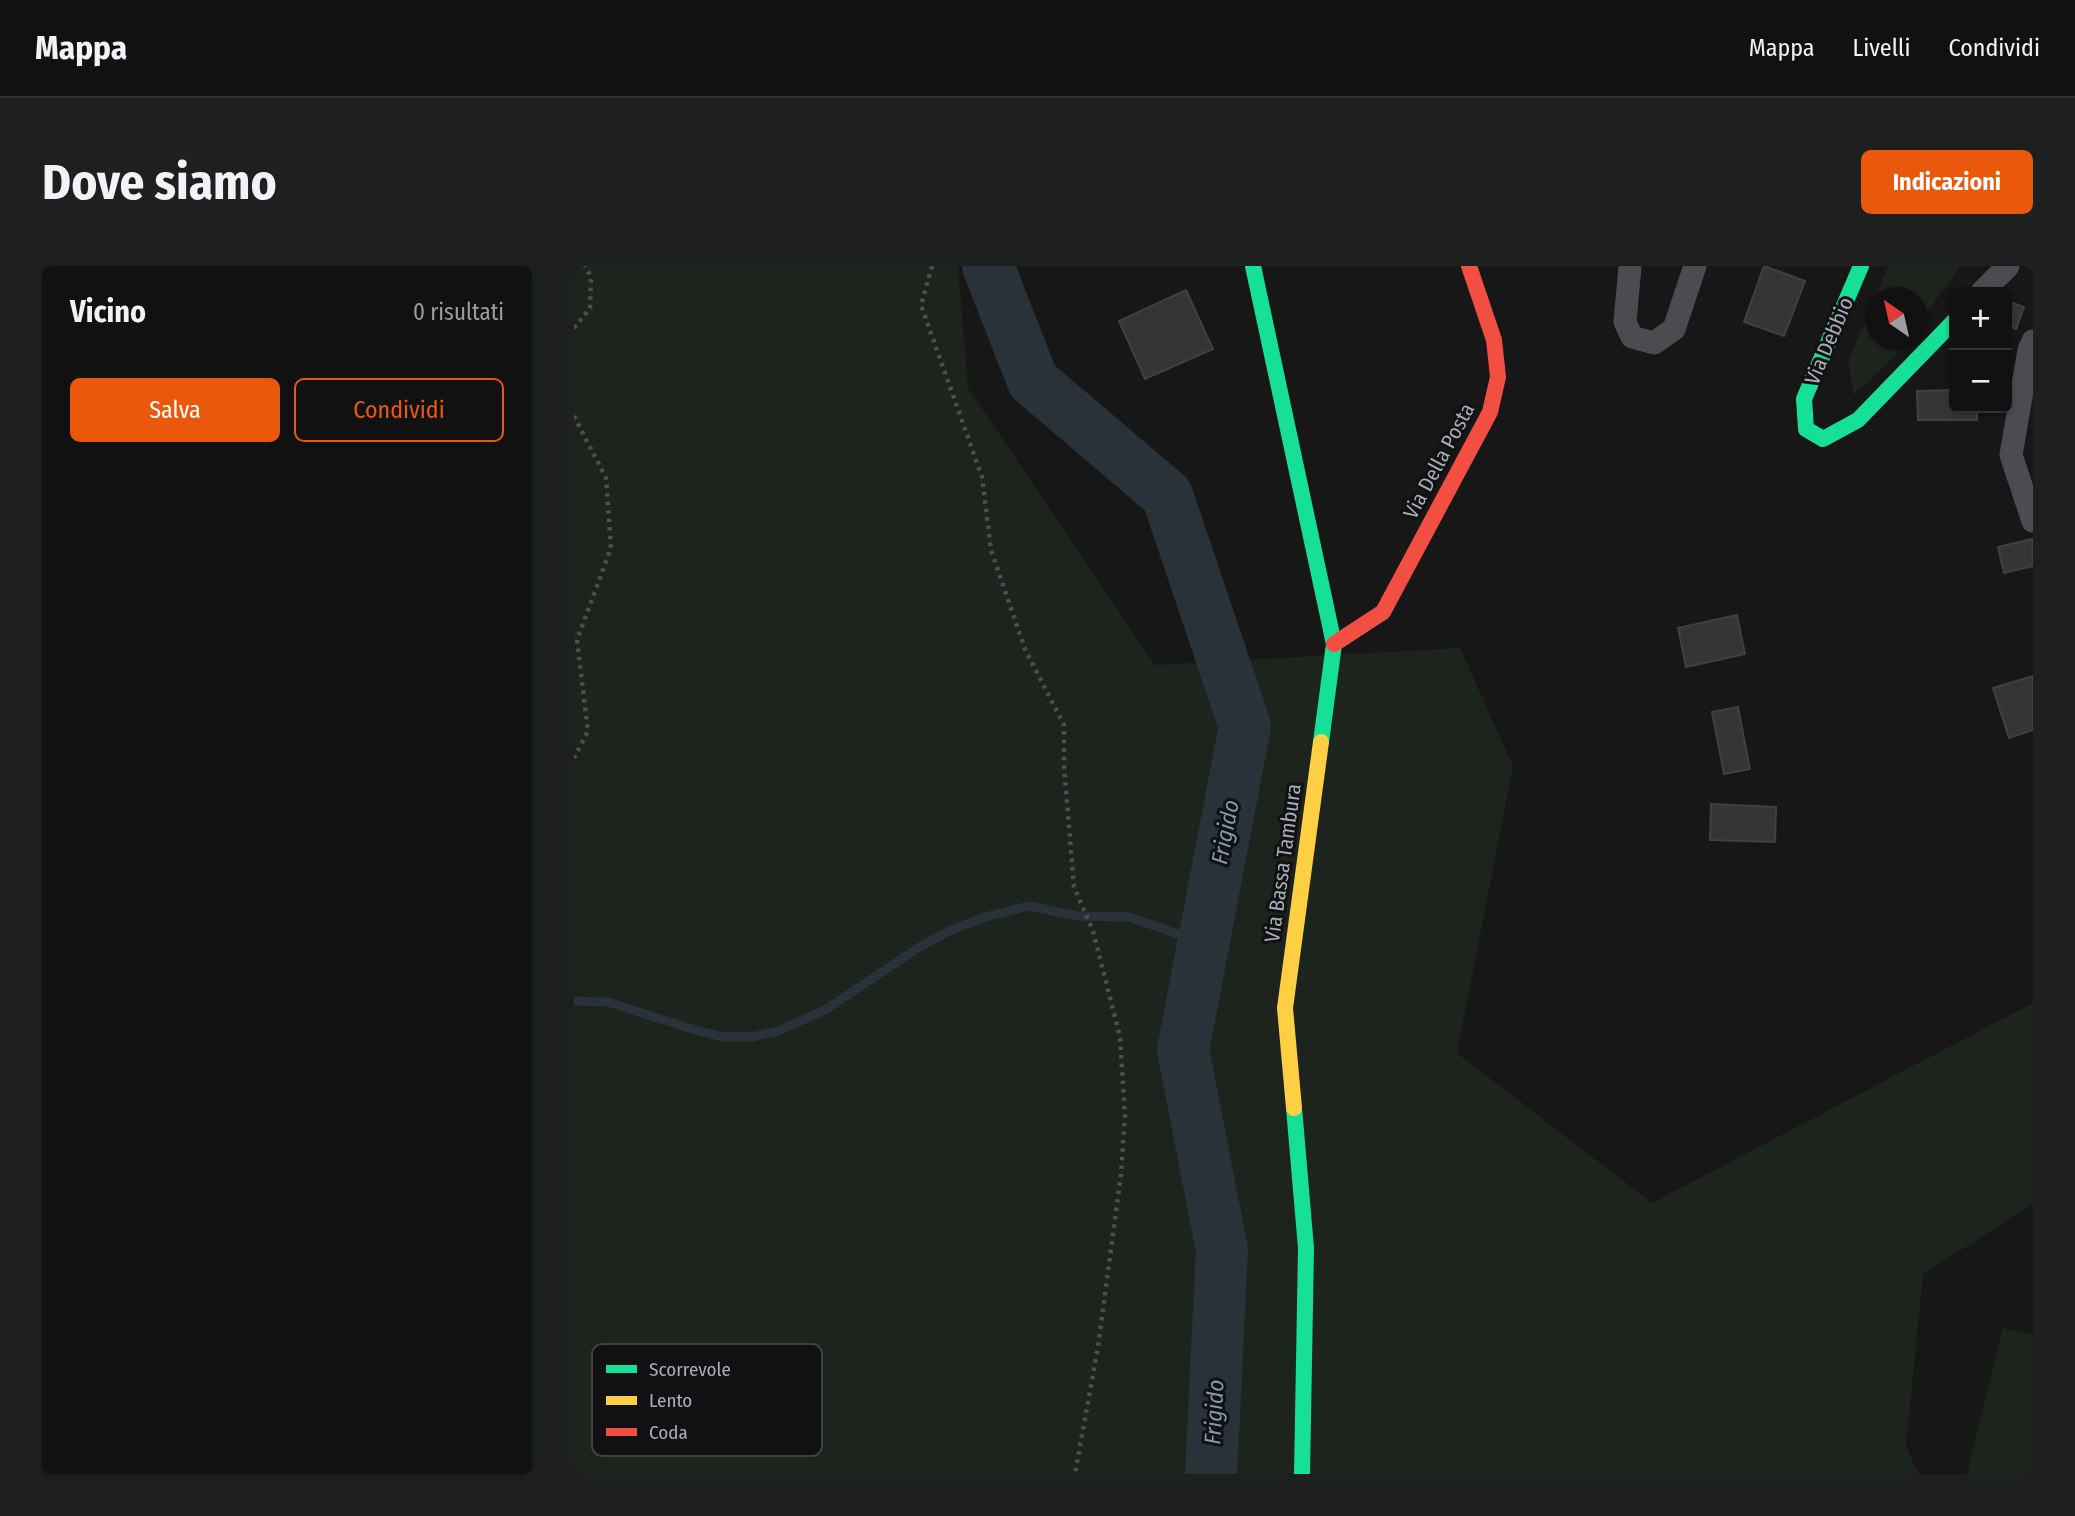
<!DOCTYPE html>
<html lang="it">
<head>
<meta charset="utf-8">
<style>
  body { margin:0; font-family:"Fira Sans Condensed",sans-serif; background:#1e1f1f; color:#f1f3f6 }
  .controls { position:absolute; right:21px; top:21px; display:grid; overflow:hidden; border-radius:10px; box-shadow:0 2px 5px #0004 }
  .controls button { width:63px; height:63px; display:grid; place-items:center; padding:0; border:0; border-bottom:2px solid #303131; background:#111; color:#f1f3f6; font:35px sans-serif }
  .compass { position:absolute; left:1291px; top:21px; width:63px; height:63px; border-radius:50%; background:#111; box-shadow:0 2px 5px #0004; rotate:326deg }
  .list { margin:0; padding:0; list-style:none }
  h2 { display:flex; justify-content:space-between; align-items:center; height:91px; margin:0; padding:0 28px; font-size:30px }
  h2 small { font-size:23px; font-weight:400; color:#9c9d9f }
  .actions { display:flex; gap:14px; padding:21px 28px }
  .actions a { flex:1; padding:16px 0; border:2px solid #ea580c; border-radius:10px; text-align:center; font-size:24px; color:#ea580c }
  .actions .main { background:#ea580c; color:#fff }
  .map { position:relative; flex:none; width:1459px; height:1208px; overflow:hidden; border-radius:10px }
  header { display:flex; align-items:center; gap:42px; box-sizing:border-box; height:98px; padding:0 35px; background:#111; border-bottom:2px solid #303131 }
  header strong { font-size:33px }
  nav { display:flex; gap:38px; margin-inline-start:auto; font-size:24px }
  .intro { display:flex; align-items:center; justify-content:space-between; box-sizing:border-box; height:168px; padding:0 42px }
  h1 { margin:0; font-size:49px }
  .button { padding:18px 32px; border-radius:10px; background:#ea580c; color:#fff; font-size:24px; font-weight:700 }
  main { display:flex; gap:42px; padding:0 42px }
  aside { flex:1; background:#111; border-radius:10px; box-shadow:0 2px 5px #0004 }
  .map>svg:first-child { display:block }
</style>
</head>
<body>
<header>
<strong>Mappa</strong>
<nav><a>Mappa</a><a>Livelli</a><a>Condividi</a></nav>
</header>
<div class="intro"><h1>Dove siamo</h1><a class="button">Indicazioni</a></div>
<main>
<aside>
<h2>Vicino<small>0 risultati</small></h2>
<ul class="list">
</ul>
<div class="actions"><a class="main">Salva</a><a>Condividi</a></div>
</aside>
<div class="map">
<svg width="1459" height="1208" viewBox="0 0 1459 1208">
  <rect width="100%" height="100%" fill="#171717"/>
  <g fill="#1d241e">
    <path d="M0,0H384L394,122L581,399L886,382L939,500L883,787L1078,937L1459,737V938L1349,1008L1332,1179L1344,1208H0Z"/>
    <path d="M1315,0H1386L1344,59V32H1302V74H1333L1322,89L1280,129L1274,96L1314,1Z"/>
    <path d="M1429,1062L1459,1069V1208H1393Z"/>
  </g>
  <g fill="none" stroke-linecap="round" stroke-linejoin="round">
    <path stroke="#2a3239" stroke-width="9" d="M0,735L34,736L124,765L151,771H178L204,765L251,744L347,680L375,665L411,651L455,640L503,650L555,651L630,677"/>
    <path stroke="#2a3239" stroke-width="52" d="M414,0L459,115L593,229L671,460L609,784L648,984L637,1208"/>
  </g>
  <g fill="#353536" stroke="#3f4043" stroke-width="2">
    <path d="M1190,0L1231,15L1210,70L1170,56Z"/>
    <path d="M612,24L639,83L571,113L545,55Z"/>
    <path d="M1433,35L1450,41L1442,63L1433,59Z"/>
    <path d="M1380,124V142H1403V154H1344L1343,125Z"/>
    <path d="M1458,273L1459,300L1430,307L1424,281Z"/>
    <path d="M1163,349L1171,388L1112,401L1104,362Z"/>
    <path d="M1459,410V464L1435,472L1419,422Z"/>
    <path d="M1164,441L1176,503L1150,508L1138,446Z"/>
    <path d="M1137,538L1202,541L1201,576L1136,574Z"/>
  </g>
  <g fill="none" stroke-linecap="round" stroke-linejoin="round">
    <g stroke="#4d4e52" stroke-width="4.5" stroke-dasharray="3.5 5" stroke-linecap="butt">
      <path d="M358,0L347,39L408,211L417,284L451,383L490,459V500L500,621L519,665L546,771L551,850L547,908L524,1081L501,1208"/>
      <path d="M0,62L16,42L17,11L11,0"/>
      <path d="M0,150L32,212L37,282L3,374L14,465L0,492"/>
    </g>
    <g stroke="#4b4c50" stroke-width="23">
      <path d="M1056,0L1051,56L1058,71L1080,77L1100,63L1121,0"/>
      <path d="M1408,26L1434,0"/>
      <path d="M1459,75L1455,84L1437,189L1459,255"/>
    </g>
    <g stroke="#16e098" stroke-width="16">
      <path d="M679,0L760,378L747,476"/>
      <path d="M1287,0L1230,133L1232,163L1249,173L1284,154L1380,55"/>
      <path d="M720,842L732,982L728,1208"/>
    </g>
    <path stroke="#ffcf43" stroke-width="16" d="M720,842L711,742L747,476"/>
    <path stroke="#f24e42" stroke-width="16" d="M760,378L809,346L916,146L924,111L920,74L895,0"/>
  </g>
  <g text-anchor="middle" stroke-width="6" stroke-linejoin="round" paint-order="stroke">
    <g font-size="21" fill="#a8adb8" stroke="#111113">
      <text transform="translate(1255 75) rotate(-67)" y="7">Via Debbio</text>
      <text transform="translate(865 195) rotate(-62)" y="7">Via Della Posta</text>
      <text transform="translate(709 597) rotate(-82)" y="7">Via Bassa Tambura</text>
    </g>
    <g font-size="23" font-style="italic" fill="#7f9bb3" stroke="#111113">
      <text transform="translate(651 566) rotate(-79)" y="8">Frigido</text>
      <text transform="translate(640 1146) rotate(-87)" y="8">Frigido</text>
    </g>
  </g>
  <rect x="18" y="1078" width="230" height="112" rx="10" fill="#111113" stroke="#3e4045" stroke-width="2"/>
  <rect x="32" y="1099" width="31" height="8" fill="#16e098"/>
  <rect x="32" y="1130" width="31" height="9" fill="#ffcf43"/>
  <rect x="32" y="1162" width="31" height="8" fill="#f24e42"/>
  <g font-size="19" fill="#a8adb8">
    <text x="75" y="1110">Scorrevole</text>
    <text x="75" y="1141">Lento</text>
    <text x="75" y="1173">Coda</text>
  </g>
</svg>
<div class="controls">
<button>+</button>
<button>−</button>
</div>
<svg class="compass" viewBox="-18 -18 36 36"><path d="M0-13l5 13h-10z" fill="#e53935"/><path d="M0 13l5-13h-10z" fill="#9c9d9f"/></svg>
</div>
</main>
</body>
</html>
